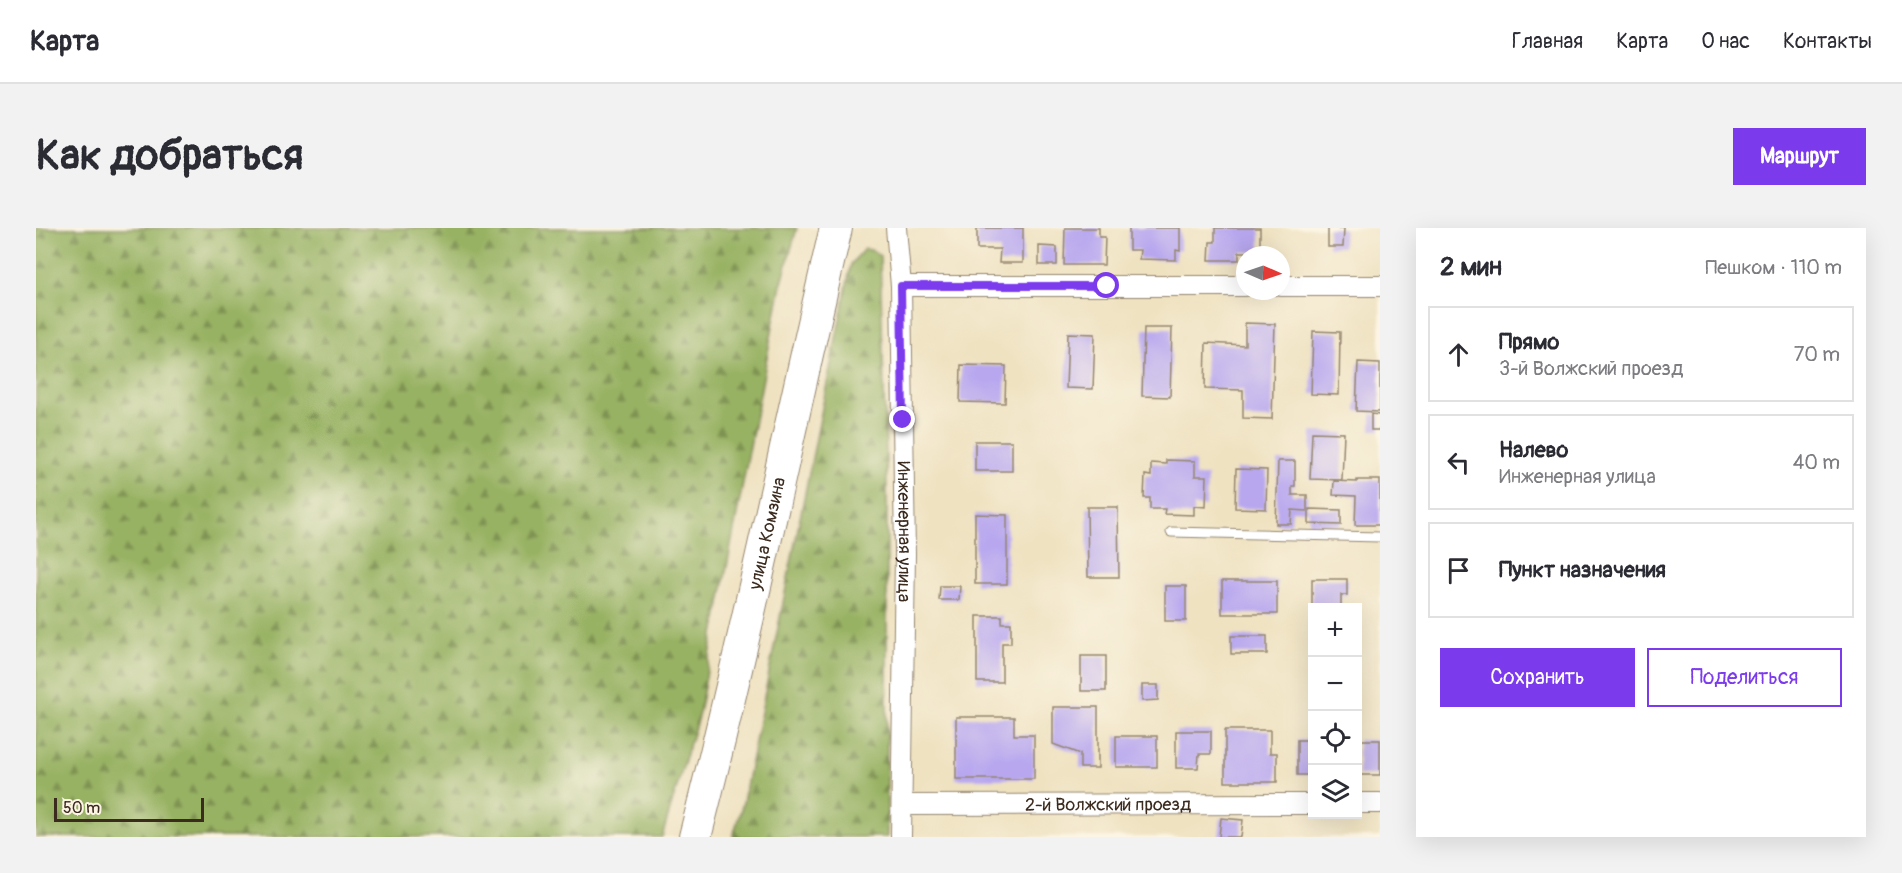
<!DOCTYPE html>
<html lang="ru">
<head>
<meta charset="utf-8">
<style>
  body { margin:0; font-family:Pangolin,sans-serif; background:#f2f2f3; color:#2b2b33 }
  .controls { position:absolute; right:18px; bottom:18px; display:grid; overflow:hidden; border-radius:0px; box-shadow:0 6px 24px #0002 }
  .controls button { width:54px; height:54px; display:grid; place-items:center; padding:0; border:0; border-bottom:2px solid #e1e1e2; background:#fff; color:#2b2b33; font:30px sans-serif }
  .compass { position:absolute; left:1200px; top:18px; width:54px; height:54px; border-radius:50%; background:#fff; box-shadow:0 6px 24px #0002; rotate:92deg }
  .scale { position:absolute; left:18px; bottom:15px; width:150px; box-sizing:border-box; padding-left:6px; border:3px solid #3b2a1e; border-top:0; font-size:16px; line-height:21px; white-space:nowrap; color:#3b2a1e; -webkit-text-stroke:4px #fcf5e5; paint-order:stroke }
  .stop { position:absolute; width:18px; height:18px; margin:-14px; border:4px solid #7c3aed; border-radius:50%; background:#fff }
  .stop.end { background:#7c3aed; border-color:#fff; box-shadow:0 2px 6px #0008 }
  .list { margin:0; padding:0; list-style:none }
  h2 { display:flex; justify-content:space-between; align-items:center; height:78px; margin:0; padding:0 24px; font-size:26px }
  h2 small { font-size:20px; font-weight:400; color:#7c7c81 }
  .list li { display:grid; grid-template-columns:39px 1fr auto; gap:18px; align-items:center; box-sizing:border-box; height:96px; margin:0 12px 12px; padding:0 12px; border:2px solid #e1e1e2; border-radius:0px }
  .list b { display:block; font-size:22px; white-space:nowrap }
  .list p { margin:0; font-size:20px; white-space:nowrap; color:#7c7c81 }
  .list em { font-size:20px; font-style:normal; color:#7c7c81 }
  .actions { display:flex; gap:12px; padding:18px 24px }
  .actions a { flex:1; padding:14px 0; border:2px solid #7c3aed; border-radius:0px; text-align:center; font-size:21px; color:#7c3aed }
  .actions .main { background:#7c3aed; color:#fff }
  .icon { flex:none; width:33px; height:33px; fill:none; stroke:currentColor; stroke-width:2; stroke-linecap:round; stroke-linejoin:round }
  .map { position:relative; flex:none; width:1344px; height:609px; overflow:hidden; border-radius:0px }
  header { display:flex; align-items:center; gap:36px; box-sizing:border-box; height:84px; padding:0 30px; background:#fff; border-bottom:2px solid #e1e1e2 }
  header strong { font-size:28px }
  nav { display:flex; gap:33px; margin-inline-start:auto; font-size:21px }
  .intro { display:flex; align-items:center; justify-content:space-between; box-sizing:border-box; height:144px; padding:0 36px }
  h1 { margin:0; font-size:42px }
  .button { padding:15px 27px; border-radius:0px; background:#7c3aed; color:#fff; font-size:21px; font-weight:700 }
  main { display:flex; gap:36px; padding:0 36px }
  aside { flex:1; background:#fff; border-radius:0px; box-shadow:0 6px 24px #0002 }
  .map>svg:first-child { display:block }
</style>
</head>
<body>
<header>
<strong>Карта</strong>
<nav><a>Главная</a><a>Карта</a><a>О нас</a><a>Контакты</a></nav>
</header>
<div class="intro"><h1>Как добраться</h1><a class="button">Маршрут</a></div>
<main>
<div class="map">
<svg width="1344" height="609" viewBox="0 0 1344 609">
  <defs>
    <pattern id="forest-firs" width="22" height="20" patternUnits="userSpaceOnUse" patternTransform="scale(1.5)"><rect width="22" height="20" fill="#98b263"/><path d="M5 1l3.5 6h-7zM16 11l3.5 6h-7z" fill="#7d9151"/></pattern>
  </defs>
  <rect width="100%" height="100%" fill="#fcf5e5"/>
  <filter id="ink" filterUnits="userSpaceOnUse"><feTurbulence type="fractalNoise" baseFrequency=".0167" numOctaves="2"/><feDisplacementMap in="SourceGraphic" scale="12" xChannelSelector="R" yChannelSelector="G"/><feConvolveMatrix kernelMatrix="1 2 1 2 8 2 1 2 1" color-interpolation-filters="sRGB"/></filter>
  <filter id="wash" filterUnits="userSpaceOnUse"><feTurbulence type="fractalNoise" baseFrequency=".008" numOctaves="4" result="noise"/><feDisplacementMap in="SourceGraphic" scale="24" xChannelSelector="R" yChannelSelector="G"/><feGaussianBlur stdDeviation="1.35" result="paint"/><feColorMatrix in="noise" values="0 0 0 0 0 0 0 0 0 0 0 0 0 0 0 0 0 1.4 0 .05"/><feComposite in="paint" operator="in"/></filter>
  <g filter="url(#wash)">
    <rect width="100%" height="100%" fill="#efe2c1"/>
    <g fill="url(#forest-firs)" stroke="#6a6e40" stroke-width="1.5">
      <path d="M0,0H761L744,61L663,485L626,609H0Z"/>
      <path d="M828,21L835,22L844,28L851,259V609H697L707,574L815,36Z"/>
    </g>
    <g id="blocks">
      <g fill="#b8a7ef">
        <path d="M941,0H987V35H963L964,21H941Z"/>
        <path d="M1029,0H1063V9H1069L1068,37H1028Z"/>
        <path d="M1093,0H1144V23L1140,22V32L1103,31L1104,22H1093Z"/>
        <path d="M1179,0H1224V24H1203V32H1173L1174,14H1179Z"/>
        <path d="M1292,0H1308L1307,19H1292Z"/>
        <path d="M1003,18L1021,19V37H1003Z"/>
        <path d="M1209,95L1239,96L1236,191L1207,190V162L1169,161L1170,115L1209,117Z"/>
        <path d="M1108,100H1136L1134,169L1106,168Z"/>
        <path d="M1277,103L1304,104L1303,167L1275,166Z"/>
        <path d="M1032,105L1059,106L1057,161L1030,160Z"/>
        <path d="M1322,134L1344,135V184L1320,183Z"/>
        <path d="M925,137L970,138L969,175L924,174Z"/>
        <path d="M1335,186L1344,187V202H1335Z"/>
        <path d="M1276,204L1308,205L1306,252L1274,251Z"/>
        <rect x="939" y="213" width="37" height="30"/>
        <path d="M1130,232L1159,233V248H1171L1170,279L1158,278V287L1128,286L1129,281H1114V270H1108L1109,247L1115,248V235L1130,236Z"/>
        <path d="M1242,233H1259V258H1256V267H1271V283L1256,282L1255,296H1240Z"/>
        <path d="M1200,241L1231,242L1230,281L1199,280Z"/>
        <path d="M1321,252H1344V297H1319L1320,268L1297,267L1298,253L1321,254Z"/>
        <path d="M1051,279H1082L1083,349H1052Z"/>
        <path d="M1273,281L1305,282V297L1273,296Z"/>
        <path d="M939,286L971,287V356H939Z"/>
        <path d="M1276,351H1311V367H1305V380H1276Z"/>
        <rect x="1186" y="353" width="55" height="33"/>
        <path d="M904,358H924L923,372H903Z"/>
        <rect x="1129" y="358" width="21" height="35"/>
        <path d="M941,388H966V395H975V415H966V454H941Z"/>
        <rect x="1195" y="408" width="36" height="18"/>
        <rect x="1045" y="428" width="25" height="35"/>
        <path d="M1106,457H1122V472L1106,473Z"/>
        <path d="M1017,479H1062V540H1044V526L1017,516Z"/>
        <path d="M920,489H978V507H998V551H920Z"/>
        <path d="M1189,502H1234V525H1241V554H1189Z"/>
        <path d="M1140,503H1175V526H1163L1162,540H1140Z"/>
        <rect x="1080" y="508" width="41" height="31"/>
        <rect x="1261" y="512" width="15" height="35"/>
        <rect x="1322" y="512" width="22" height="35"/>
        <path d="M1185,590L1207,592L1205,609H1183Z"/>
      </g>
    </g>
  </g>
  <g filter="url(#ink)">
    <use href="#blocks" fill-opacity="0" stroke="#958670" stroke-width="1.5"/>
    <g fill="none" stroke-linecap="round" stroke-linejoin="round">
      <defs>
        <path id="service" d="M1135,304L1344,309"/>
        <g id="minor">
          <path id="s1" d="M860,0L865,58L869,326L865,609"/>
          <path d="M865,58H1209"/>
          <path d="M1245,58H1344"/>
          <path d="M1322,575H1344"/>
          <path id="s2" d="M866,577L1276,576"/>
        </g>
        <g id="primary">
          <path id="s3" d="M659,609C711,407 752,203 800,0"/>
        </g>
      </defs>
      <use href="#service" stroke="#958670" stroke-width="11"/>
      <use href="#minor" stroke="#958670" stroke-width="22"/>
      <use href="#primary" stroke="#958670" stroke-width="34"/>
      <use href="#service" stroke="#fff" stroke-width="9"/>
      <use href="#minor" stroke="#fff" stroke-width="20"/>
      <use href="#primary" stroke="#fff" stroke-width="32"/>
    </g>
  </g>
  <g fill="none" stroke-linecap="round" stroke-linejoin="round" filter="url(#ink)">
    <path stroke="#7c3aed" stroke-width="8" d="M867,192L865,58H1071"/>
  </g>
  <g text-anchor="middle" stroke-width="5" stroke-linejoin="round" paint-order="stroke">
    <g font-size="18" fill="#3b2a1e" stroke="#fcf5e5">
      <text dy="6" stroke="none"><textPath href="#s1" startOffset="304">Инженерная улица</textPath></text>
      <text dy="6" stroke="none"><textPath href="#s3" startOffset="312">улица Комзина</textPath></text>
      <text dy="6" stroke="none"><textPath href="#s2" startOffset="206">2-й Волжский проезд</textPath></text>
    </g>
  </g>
</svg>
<div class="controls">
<button>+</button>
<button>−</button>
<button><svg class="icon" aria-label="locate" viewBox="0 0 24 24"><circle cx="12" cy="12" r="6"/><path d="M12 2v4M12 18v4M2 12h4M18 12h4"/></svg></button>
<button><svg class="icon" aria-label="layers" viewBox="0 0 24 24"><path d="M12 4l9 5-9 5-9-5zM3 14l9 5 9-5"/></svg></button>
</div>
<svg class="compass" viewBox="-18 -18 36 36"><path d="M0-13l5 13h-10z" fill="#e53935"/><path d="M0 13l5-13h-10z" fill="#7c7c81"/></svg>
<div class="scale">50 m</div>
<div class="stop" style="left:1071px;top:58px"></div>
<div class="stop end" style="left:867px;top:192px"></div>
</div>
<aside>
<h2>2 мин<small>Пешком · 110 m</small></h2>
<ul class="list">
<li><svg class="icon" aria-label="ahead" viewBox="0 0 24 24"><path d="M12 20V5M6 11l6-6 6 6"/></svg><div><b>Прямо</b><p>3-й Волжский проезд</p></div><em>70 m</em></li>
<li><svg class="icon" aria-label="left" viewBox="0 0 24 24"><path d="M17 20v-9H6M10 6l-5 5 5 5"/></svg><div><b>Налево</b><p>Инженерная улица</p></div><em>40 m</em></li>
<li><svg class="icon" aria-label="arrive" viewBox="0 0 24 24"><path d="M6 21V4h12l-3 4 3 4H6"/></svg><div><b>Пункт назначения</b></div></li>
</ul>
<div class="actions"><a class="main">Сохранить</a><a>Поделиться</a></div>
</aside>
</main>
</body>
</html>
